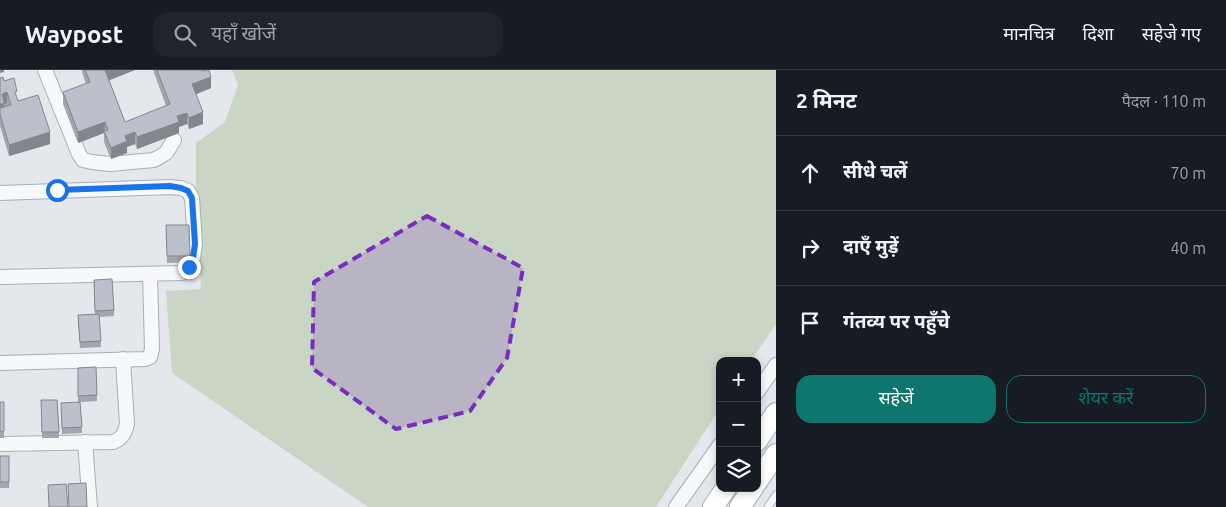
<!DOCTYPE html>
<html lang="hi">
<head>
<meta charset="utf-8">
<style>
  body { margin:0; font-family:Ubuntu,"Noto Sans Devanagari",sans-serif; background:#20242c; color:#f1f3f6 }
  .controls { position:absolute; right:15px; bottom:15px; display:grid; overflow:hidden; border-radius:10px; box-shadow:0 2px 8px #0003 }
  .controls button { width:45px; height:45px; display:grid; place-items:center; padding:0; border:0; border-bottom:1px solid #363941; background:#171b24; color:#f1f3f6; font:25px sans-serif }
  .stop { position:absolute; width:15px; height:15px; margin:-11px; border:4px solid #1a73e8; border-radius:50%; background:#fff }
  .stop.end { background:#1a73e8; border-color:#fff; box-shadow:0 1px 5px #0008 }
  .list { margin:0; padding:0; list-style:none }
  h2 { display:flex; justify-content:space-between; align-items:center; height:65px; margin:0; padding:0 20px; font-size:21px }
  h2 small { font-size:16px; font-weight:400; color:#9ea1a6 }
  .list li { display:grid; grid-template-columns:32px 1fr auto; gap:15px; align-items:center; box-sizing:border-box; height:75px; padding:0 20px; border-top:1px solid #363941 }
  .list b { display:block; font-size:19px; white-space:nowrap }
  .list em { font-size:16px; font-style:normal; color:#9ea1a6 }
  .actions { display:flex; gap:10px; padding:15px 20px }
  .actions a { flex:1; padding:11px 0; border:1px solid #0f766e; border-radius:15px; text-align:center; font-size:18px; color:#0f766e }
  .actions .main { background:#0f766e; color:#fff }
  .icon { flex:none; width:28px; height:28px; fill:none; stroke:currentColor; stroke-width:2; stroke-linecap:round; stroke-linejoin:round }
  .map { position:relative; flex:none; width:776px; height:437px; overflow:hidden }
  header { display:flex; align-items:center; gap:30px; box-sizing:border-box; height:70px; padding:0 25px; background:#171b24; border-bottom:1px solid #363941 }
  header strong { font-size:24px }
  nav { display:flex; gap:28px; margin-inline-start:auto; font-size:18px }
  .search { width:350px; height:45px; background:#20242c; display:flex; align-items:center; gap:12px; box-sizing:border-box; padding:0 18px; border-radius:15px; color:#9ea1a6; font-size:19px }
  main { display:flex }
  aside { flex:1; background:#171b24 }
  .map>svg:first-child { display:block }
</style>
</head>
<body>
<header>
<strong>Waypost</strong>
<div class="search"><svg class="icon" aria-label="search" viewBox="0 0 24 24"><circle cx="10" cy="10" r="6"/><path d="M15 15l6 6"/></svg>यहाँ खोजें</div>
<nav><a>मानचित्र</a><a>दिशा</a><a>सहेजे गए</a></nav>
</header>
<main>
<div class="map">
<svg width="776" height="437" viewBox="0 0 776 437">
  <rect width="100%" height="100%" fill="#e4e7ec"/>
  <path fill="#c9d6c5" d="M232,0H776V254L751,291H720V338L656,437H368L172,303L166,221L201,219L196,114V73L225,52L238,15Z"/>
  <g fill="none" stroke-linecap="round" stroke-linejoin="round">
    <defs>
      <path id="service" d="M768,437L776,425"/>
      <g id="minor">
        <path d="M45,0L79,84L83,90L92,92L110,94L154,90L166,83L174,70"/>
        <path d="M0,123L170,117L181,118L188,121L192,128L195,174L193,188L189,197L182,203L0,207"/>
        <path d="M0,293L145,289L150,287L152,279L150,204"/>
        <path d="M757,322L776,295"/>
        <path d="M85,372L90,437"/>
        <path d="M0,374L113,372C122,369 125,363 127,354L123,289"/>
        <path d="M676,437L720,375"/>
      </g>
      <g id="secondary">
        <path d="M757,371L776,343"/>
        <path d="M757,412L776,384"/>
        <path d="M713,437L726,418"/>
        <path d="M740,437L753,418"/>
      </g>
    </defs>
    <use href="#service" stroke="#a9aeb7" stroke-width="9"/>
    <use href="#minor" stroke="#a9aeb7" stroke-width="16"/>
    <use href="#secondary" stroke="#a9aeb7" stroke-width="22"/>
    <use href="#service" stroke="#f7f8fa" stroke-width="7"/>
    <use href="#minor" stroke="#f7f8fa" stroke-width="14"/>
    <use href="#secondary" stroke="#fff" stroke-width="20"/>
  </g>
  <g fill="#a1a5ae">
    <path d="M82,0H135L109,10L125,52L166,36L153,0H202H201L211,18L196,24L203,54L189,59L187,54L179,57V63L137,79L135,74L127,77V83L111,89L104,72V63L78,73L63,34V22L86,14L82,2Z"/>
    <path d="M0,8L4,11L17,28L18,31L50,74L9,86L0,56Z"/>
    <path d="M166,155H189L190,192L167,193Z"/>
    <path d="M94,210L114,240V246L99,247L101,277L80,278L78,252L95,244Z"/>
    <path d="M96,297L97,331L80,332L82,363L62,364L61,339L78,332V298Z"/>
    <path d="M41,330H57L59,368H42Z"/>
    <rect x="0" y="332" width="4" height="36"/>
    <rect x="0" y="386" width="9" height="32"/>
  </g>
  <g fill="#83868d">
    <path d="M0,0H4V2L0,3Z"/>
    <path d="M105,0H135L105,12Z"/>
    <path d="M211,7V18L192,26V14Z"/>
    <path d="M7,22V33L4,34V44H0V34L2,24Z"/>
    <path d="M203,42V54L189,59V48Z"/>
    <path d="M187,43V54L179,57V63L137,79V67L177,46Z"/>
    <path d="M105,52L104,63L78,73V62Z"/>
    <path d="M50,62V74L9,86V75Z"/>
    <path d="M135,62V74L127,77V83L111,89V78L125,66Z"/>
  </g>
  <g fill="#bbc0ca" stroke="#83868d">
    <path d="M85,0H106H105L125,52L170,34L157,0H201L202,1L209,0L211,7L192,14L203,42L189,48L187,43L177,46L179,52L137,67L135,62L125,66L127,71L111,78L104,61L108,60L105,52L78,62L63,22L90,12Z"/>
    <path d="M3,7L4,11L14,8L17,21L15,22L18,31L38,25L50,62L9,75L0,44V38L11,35L7,22L2,24L4,33L0,34V8Z"/>
    <path d="M166,155H189L190,186H167Z"/>
    <path d="M112,209L114,240L95,241L94,210Z"/>
    <path d="M99,244L101,271L80,272L78,245Z"/>
    <path d="M96,297L97,325L78,326V298Z"/>
    <path d="M41,330H57L59,362H42Z"/>
    <path d="M0,332H4V361L0,362Z"/>
    <path d="M80,332L82,357L62,358L61,333Z"/>
    <rect x="0" y="386" width="9" height="26"/>
    <path d="M86,413L87,437H69L68,414Z"/>
    <path d="M66,414L68,437H49L48,415Z"/>
  </g>
  <g fill="none" stroke-linecap="round" stroke-linejoin="round">
    <path stroke="#1a73e8" stroke-width="6" d="M57,120L170,116L181,118L188,121L192,128L195,174L193,188L189,197"/>
  </g>
  <path fill="#7b2cbf" fill-opacity="0.2" stroke="#7b2cbf" stroke-width="4" stroke-dasharray="10 6" stroke-linejoin="round" d="M427,146L523,198L507,288L470,341L396,359L312,298L314,212Z"/>
</svg>
<div class="controls">
<button>+</button>
<button>−</button>
<button><svg class="icon" aria-label="layers" viewBox="0 0 24 24"><path d="M12 4l9 5-9 5-9-5zM3 14l9 5 9-5"/></svg></button>
</div>
<div class="stop" style="left:57px;top:120px"></div>
<div class="stop end" style="left:189px;top:197px"></div>
</div>
<aside>
<h2>2 मिनट<small>पैदल · 110 m</small></h2>
<ul class="list">
<li><svg class="icon" aria-label="ahead" viewBox="0 0 24 24"><path d="M12 20V5M6 11l6-6 6 6"/></svg><div><b>सीधे चलें</b></div><em>70 m</em></li>
<li><svg class="icon" aria-label="right" viewBox="0 0 24 24"><path d="M7 20v-9h11M14 6l5 5-5 5"/></svg><div><b>दाएँ मुड़ें</b></div><em>40 m</em></li>
<li><svg class="icon" aria-label="arrive" viewBox="0 0 24 24"><path d="M6 21V4h12l-3 4 3 4H6"/></svg><div><b>गंतव्य पर पहुँचे</b></div></li>
</ul>
<div class="actions"><a class="main">सहेजें</a><a>शेयर करें</a></div>
</aside>
</main>
</body>
</html>
